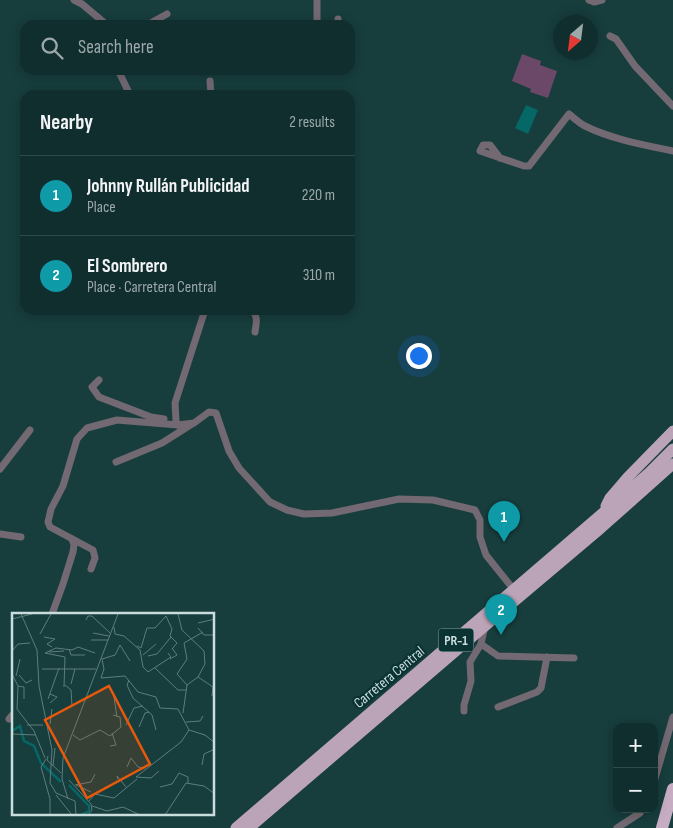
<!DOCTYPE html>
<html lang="en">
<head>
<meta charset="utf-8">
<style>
  body { margin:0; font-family:"Sofia Sans Condensed",sans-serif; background:#1a3636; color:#f1f3f6 }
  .controls { position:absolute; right:15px; bottom:15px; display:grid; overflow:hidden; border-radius:10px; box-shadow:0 2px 12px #0003 }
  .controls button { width:45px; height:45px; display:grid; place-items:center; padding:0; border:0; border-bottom:1px solid #304a4a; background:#112e2e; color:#f1f3f6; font:25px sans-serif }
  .compass { position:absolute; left:553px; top:15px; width:45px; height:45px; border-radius:50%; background:#112e2e; box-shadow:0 2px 12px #0003; rotate:208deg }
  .you { position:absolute; left:418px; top:355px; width:18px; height:18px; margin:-12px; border:4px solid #fff; border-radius:50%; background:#1a73e8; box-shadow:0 0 0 8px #1a73e833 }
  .badge { display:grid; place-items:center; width:32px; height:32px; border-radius:50%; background:#bca0f2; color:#fff; font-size:16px; font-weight:700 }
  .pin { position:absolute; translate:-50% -41px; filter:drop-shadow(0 1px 2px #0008) }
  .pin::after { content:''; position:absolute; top:26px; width:18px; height:15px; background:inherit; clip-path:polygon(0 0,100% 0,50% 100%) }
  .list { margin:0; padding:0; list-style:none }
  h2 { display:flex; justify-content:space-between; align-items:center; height:65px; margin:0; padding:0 20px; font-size:21px }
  h2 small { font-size:16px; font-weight:400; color:#9ca8aa }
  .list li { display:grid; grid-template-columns:32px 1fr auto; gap:15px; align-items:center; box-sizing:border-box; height:80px; padding:0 20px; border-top:1px solid #304a4a }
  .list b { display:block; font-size:19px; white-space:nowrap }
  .list p { margin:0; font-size:16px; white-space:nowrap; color:#9ca8aa }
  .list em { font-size:16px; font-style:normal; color:#9ca8aa }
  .icon { flex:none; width:28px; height:28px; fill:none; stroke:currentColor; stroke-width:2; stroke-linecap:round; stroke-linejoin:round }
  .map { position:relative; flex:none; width:673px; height:828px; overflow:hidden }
  .search { position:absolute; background:#112e2e; box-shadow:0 2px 12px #0003; left:20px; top:20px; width:335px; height:55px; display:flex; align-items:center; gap:12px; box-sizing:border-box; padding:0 18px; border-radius:15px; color:#9ca8aa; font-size:19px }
  .panel { position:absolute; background:#112e2e; box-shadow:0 2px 12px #0003; left:20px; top:90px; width:335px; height:225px; border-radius:15px }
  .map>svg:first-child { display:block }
</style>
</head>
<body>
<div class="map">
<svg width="673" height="828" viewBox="0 0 673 828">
  <rect width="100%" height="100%" fill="#173d3d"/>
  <path fill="#6b4768" d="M522,54L541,61L540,65L557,71L548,98L530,92L531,89L512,81Z"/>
  <path fill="#066767" d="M526,105L538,110L528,134L515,128Z"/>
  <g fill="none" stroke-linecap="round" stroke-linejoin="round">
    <g stroke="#736972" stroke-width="7">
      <path d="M74,0L82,4L107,25"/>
      <path d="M317,0V25"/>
      <path d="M589,0L594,2L602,0"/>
      <path d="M338,19V25"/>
      <path d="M147,25L167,14"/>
      <path d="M610,36L616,39L635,66L673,106"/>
      <path d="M120,70V74L130,95"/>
      <path d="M210,81L211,95"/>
      <path d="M500,158L490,145H483L480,151L524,166H529L569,114C574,118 579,123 585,126C611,139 644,145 673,151"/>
      <path d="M251,310C259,316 256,324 255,332"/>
      <path d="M99,380L92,387L99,397L151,417L164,419"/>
      <path d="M178,425L176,421L175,403L205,310"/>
      <path d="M116,462L162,443L192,424"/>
      <path d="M0,469L30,430"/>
      <path d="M0,534L21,537"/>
      <path d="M91,569L95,558L93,550L50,527L48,522L51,509L63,486L77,439L87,428L117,420L178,425L194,423L209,412L216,413L229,451L239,468L270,502L287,510L304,514L332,513L399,499L433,500L475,510L480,520V537L486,555L514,590"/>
      <path d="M52,614L63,584L73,552L74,545L72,539"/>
      <path d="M481,644L498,656L574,658"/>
      <path d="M498,707L537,692L541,688L547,657"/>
      <path d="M464,711V705L471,681L470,662L481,644L485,626"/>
      <path d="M9,719L14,713"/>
      <path d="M654,782L673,717"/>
      <path d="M617,828L640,813L642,809"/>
    </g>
    <g stroke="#bba4b8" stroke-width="11">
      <path d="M606,506L610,498L628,477L673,431"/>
      <path d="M236,828L603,513L649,473L673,449"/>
      <path d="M249,828L486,625L601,528L673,464"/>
    </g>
    <path stroke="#c7adc4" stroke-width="12" d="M662,828L673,789"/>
  </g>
  <g text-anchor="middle" stroke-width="4.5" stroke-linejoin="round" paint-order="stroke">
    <rect fill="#0c3333" stroke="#90aaaa" stroke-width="1" x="438.5" y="628.5" width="35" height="23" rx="4"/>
    <g font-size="14" font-weight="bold" fill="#c9dddd">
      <text x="456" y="645">PR-1</text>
    </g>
    <g font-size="15" fill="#c9dddd" stroke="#0c3333">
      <text transform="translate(389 677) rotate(-40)" y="5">Carretera Central</text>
    </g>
  </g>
  <g transform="translate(12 613)">
    <rect width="202" height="202" fill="#173d3d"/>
    <path fill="none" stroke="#066767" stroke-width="2.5" d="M0,118L8,113L12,128L22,133L29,150L49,169M57,172L77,193V198L69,202"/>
    <path fill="none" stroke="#5e7d7d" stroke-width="1" d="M9,1L25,37L27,73L40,137L38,170L44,180L63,188L64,202M166,1L170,17L192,38L193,51L186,64L175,72M0,6L20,1M74,7L76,3H80L98,20M186,10L203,6M102,14L103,21L112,23L128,37L131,54L136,59L159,44L156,40M186,15L192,22H203M81,20L97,23M28,21L39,1M32,24L43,26L35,31L40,34M79,27H96M125,33L129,35L135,15H143L154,3L160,16L158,23L165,30L160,36M57,36L59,42H73M0,38L6,31L18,30M37,39L52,38M33,40L44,35L60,37L66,34L83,40M33,40L53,44L52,74M131,42L144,31M136,43L145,41L159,24M158,46L165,42L160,35M118,48L108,32L103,42L90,46L92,56L89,65L113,63L126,79L144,84L148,95L166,96L177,117M143,55L166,77H174M30,56H84M0,61L6,73L5,96L22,118L33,145M7,62L14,70L20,67M4,63L8,46M186,64L201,74L200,83M117,67L115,72L121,85L140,102L144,117M59,71L63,56M53,72L59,77L60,93M175,72L165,61L175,46L172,30L191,19M6,73L12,74V86M102,84L105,104M36,86L47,55M38,90L45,84L38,81M171,100L175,72M174,109L188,108L191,103M38,111L40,96M15,112H31M114,112L122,95L131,93M127,114L133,100L137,99M177,117L193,122L203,130M0,121L24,122M61,122L68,127L88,117L98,123L109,114L108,104L101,102M98,133L104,132L100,120M36,143L35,147L49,160M34,146L29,154L38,186V202M190,152L192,141L203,136M41,153L43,135M115,154L119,145L126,154L133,155M147,158L139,165L124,164L169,129L177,117M106,166L105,163L114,174M57,167L79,191L80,197L76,202M63,172L79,169L83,161M64,172L79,179M148,174L160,171L167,160L176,164V170M44,182L60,202M56,186L50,166L51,145L106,1M77,188L83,181L102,185L125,166M80,193L95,198L111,194L128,202M153,202L174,170L192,173L203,181"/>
    <path fill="#e8590c" fill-opacity="0.15" stroke="#e8590c" stroke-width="2.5" d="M97,73L138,151L75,185L33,107Z"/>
    <rect width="202" height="202" fill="none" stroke="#c9dddd" stroke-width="2.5"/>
  </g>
</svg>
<div class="controls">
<button>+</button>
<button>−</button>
</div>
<svg class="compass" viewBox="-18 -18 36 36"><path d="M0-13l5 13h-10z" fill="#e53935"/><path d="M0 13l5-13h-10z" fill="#9ca8aa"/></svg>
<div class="you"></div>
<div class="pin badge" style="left:504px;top:542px;background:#0f9aa8">1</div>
<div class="pin badge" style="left:501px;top:635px;background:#0f9aa8">2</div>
<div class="search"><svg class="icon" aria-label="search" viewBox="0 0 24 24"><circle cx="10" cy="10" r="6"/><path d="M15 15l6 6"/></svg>Search here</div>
<section class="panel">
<h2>Nearby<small>2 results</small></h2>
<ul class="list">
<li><span class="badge" style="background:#0f9aa8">1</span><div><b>Johnny Rullán Publicidad</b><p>Place</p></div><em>220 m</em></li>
<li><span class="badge" style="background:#0f9aa8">2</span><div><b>El Sombrero</b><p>Place · Carretera Central</p></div><em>310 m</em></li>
</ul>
</section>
</div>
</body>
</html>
